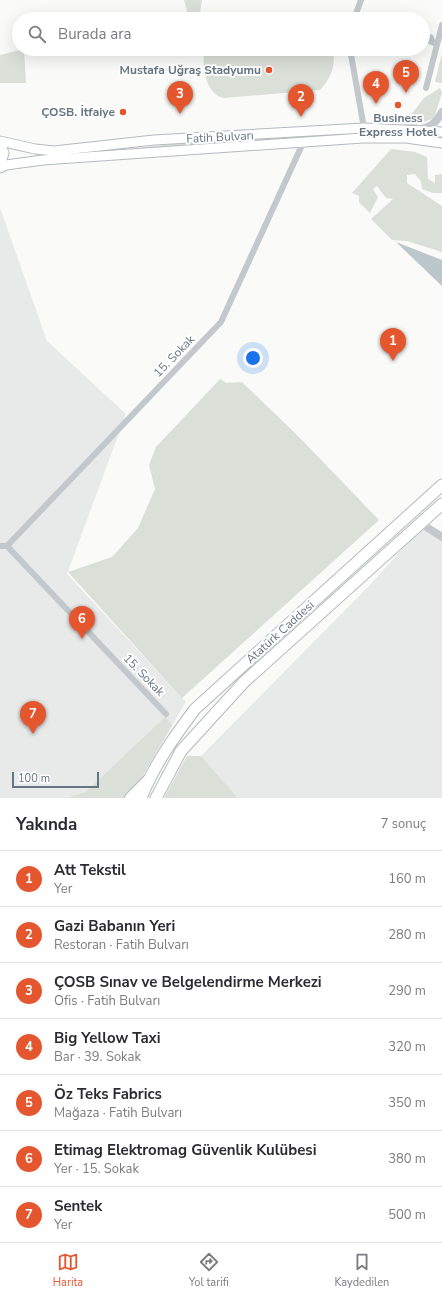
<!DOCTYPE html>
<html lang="tr">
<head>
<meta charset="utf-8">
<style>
  body { margin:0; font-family:"Nunito Sans",sans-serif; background:#f7f7f7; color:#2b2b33 }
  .scale { position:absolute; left:12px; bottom:10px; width:87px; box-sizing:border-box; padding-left:4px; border:2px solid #657683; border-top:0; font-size:11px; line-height:14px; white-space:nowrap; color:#657683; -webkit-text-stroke:3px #fff; paint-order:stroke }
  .you { position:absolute; left:253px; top:358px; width:14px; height:14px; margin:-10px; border:3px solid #fff; border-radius:50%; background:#1a73e8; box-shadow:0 0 0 6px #1a73e833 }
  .badge { display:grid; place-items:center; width:26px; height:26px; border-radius:50%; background:#e4572e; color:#fff; font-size:13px; font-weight:700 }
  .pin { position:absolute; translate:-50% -33px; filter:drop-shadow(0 1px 2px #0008) }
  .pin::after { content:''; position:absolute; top:21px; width:14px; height:12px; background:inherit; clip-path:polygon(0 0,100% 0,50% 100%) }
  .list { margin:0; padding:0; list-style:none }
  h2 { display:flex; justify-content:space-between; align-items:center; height:52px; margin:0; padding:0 16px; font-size:17px }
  h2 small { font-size:13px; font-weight:400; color:#7c7c81 }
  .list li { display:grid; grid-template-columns:26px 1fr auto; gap:12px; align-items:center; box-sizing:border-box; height:56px; padding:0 16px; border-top:1px solid #e1e1e2 }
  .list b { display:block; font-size:15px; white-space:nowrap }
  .list p { margin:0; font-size:13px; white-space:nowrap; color:#7c7c81 }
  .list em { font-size:13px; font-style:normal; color:#7c7c81 }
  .icon { flex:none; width:22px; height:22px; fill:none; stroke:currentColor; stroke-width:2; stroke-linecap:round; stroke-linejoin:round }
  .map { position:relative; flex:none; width:442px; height:798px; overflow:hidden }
  .search { position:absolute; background:#fff; box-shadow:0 4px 16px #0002; left:12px; right:12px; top:12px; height:44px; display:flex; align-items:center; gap:10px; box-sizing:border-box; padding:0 14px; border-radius:22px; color:#7c7c81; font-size:15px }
  .sheet { height:444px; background:#fff }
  nav { display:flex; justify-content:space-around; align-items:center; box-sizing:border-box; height:56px; border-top:1px solid #e1e1e2; background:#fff; font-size:11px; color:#7c7c81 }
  nav a { display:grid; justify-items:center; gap:2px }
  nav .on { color:#e4572e }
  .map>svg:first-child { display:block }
</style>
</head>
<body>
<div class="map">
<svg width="442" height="798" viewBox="0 0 442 798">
  <rect width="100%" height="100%" fill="#fafaf8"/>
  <g fill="#e8e9e9">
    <path d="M0,208L47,341L126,414L67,574L186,702L145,772L135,798H0Z"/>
    <path d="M421,528L442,540V798H238L201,756L369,586Z"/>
  </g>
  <g fill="#dadfd7">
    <path d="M184,0H202L199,19H189Z"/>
    <path d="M24,49L26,83H0V55Z"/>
    <path d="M205,49H333C336,65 331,78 320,90L223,98C205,93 201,65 205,49Z"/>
    <path d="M442,53V83L435,82Z"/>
    <path d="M440,88L442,93L434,118L414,126L403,125L424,98Z"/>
    <path d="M371,130L429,134L428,136L414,134L371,132L131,150L130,149L171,144Z"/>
    <path d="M391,149L415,152L427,157L428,179L435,183V175L442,174V193H433L422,189L421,181L415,174L407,175V183L442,206V252L407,241L392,240L371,219L393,199L386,198L377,186L373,189L378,197L370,213L359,202V196L352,193Z"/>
    <path d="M220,379L226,383L242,382L299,437L379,520L182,698L68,572L112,557L138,528L155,489L149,465L156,447Z"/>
    <path d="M165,717L172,725L140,781L128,798H68L86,792Z"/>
    <path d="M187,756H201L238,798H164Z"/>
  </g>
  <g fill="#bbc7cb">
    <path d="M423,32L433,35L435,40L434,46L423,42Z"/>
    <path d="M396,242L442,260V286Z"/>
  </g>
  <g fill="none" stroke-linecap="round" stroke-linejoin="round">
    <defs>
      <g id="secondary">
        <path d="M0,141L35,149L54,151L154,140L364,128L442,132"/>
        <path d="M0,143L4,153L0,166"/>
        <path d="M0,168L6,165L43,160L363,138H406L442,143"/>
      </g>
      <path id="primary" d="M130,798L148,780"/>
      <g id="trunk">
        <path d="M141,798C154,765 174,737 195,709L442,485"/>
        <path d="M156,798L181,751L244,682L442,504"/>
      </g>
    </defs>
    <use href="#secondary" stroke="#b3babf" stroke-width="11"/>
    <use href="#primary" stroke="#b5babe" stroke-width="12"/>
    <use href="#trunk" stroke="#b4b9bd" stroke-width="13"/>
    <g stroke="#c3c8cc" stroke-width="6">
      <path d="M354,19L361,0"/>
      <path d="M350,49L364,128"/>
      <path d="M426,88L442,25"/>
      <path d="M0,546H7L221,322L303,143"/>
      <path d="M7,546L166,714"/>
    </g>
    <g stroke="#c3c8cc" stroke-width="8">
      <path d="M421,129C432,127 436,122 442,112"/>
      <path d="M420,523L442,537"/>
    </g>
    <use href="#secondary" stroke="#fff" stroke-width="9"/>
    <use href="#primary" stroke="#fff" stroke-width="10"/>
    <use href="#trunk" stroke="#fff" stroke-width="11"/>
  </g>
  <g fill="#e4572e" stroke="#fff" stroke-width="1.5">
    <circle cx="269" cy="70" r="4"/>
    <circle cx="398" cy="105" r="4"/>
    <circle cx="123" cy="112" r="4"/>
  </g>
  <g text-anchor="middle" stroke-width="4" stroke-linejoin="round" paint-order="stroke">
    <g font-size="12" font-weight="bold" fill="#657683" stroke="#fff" text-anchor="end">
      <text x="261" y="74">Mustafa Uğraş Stadyumu</text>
      <text x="115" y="116">ÇOSB. İtfaiye</text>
      <text x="398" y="122" text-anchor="middle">Business<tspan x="398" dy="14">Express Hotel</tspan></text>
    </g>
    <g font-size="12" fill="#657683" stroke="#fff">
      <text transform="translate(220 137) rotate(-3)" y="4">Fatih Bulvarı</text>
      <text transform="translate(174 356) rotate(-46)" y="4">15. Sokak</text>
      <text transform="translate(280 632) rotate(-42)" y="4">Atatürk Caddesi</text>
      <text transform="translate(144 675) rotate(46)" y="4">15. Sokak</text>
    </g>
  </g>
</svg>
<div class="scale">100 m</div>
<div class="you"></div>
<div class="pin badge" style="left:393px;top:361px">1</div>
<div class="pin badge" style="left:301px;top:117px">2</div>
<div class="pin badge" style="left:180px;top:114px">3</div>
<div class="pin badge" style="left:376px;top:104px">4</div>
<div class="pin badge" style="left:406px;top:93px">5</div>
<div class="pin badge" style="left:82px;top:639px">6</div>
<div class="pin badge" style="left:33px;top:734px">7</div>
<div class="search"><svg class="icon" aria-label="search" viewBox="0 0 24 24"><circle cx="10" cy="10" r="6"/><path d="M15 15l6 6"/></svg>Burada ara</div>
</div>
<section class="sheet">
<h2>Yakında<small>7 sonuç</small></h2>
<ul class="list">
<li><span class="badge">1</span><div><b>Att Tekstil</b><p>Yer</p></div><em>160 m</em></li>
<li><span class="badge">2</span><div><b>Gazi Babanın Yeri</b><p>Restoran · Fatih Bulvarı</p></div><em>280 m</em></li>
<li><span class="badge">3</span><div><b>ÇOSB Sınav ve Belgelendirme Merkezi</b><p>Ofis · Fatih Bulvarı</p></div><em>290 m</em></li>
<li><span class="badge">4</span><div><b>Big Yellow Taxi</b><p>Bar · 39. Sokak</p></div><em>320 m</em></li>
<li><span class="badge">5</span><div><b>Öz Teks Fabrics</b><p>Mağaza · Fatih Bulvarı</p></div><em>350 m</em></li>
<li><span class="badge">6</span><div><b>Etimag Elektromag Güvenlik Kulübesi</b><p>Yer · 15. Sokak</p></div><em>380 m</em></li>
<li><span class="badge">7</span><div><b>Sentek</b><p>Yer</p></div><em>500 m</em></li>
</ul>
</section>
<nav>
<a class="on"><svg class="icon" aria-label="map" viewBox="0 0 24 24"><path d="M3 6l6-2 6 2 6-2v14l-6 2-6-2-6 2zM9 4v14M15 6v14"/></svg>Harita</a>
<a><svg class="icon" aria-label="directions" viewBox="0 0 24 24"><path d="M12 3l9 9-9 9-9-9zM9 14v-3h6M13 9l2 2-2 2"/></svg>Yol tarifi</a>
<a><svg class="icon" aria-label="saved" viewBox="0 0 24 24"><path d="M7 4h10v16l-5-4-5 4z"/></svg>Kaydedilen</a>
</nav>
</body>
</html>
